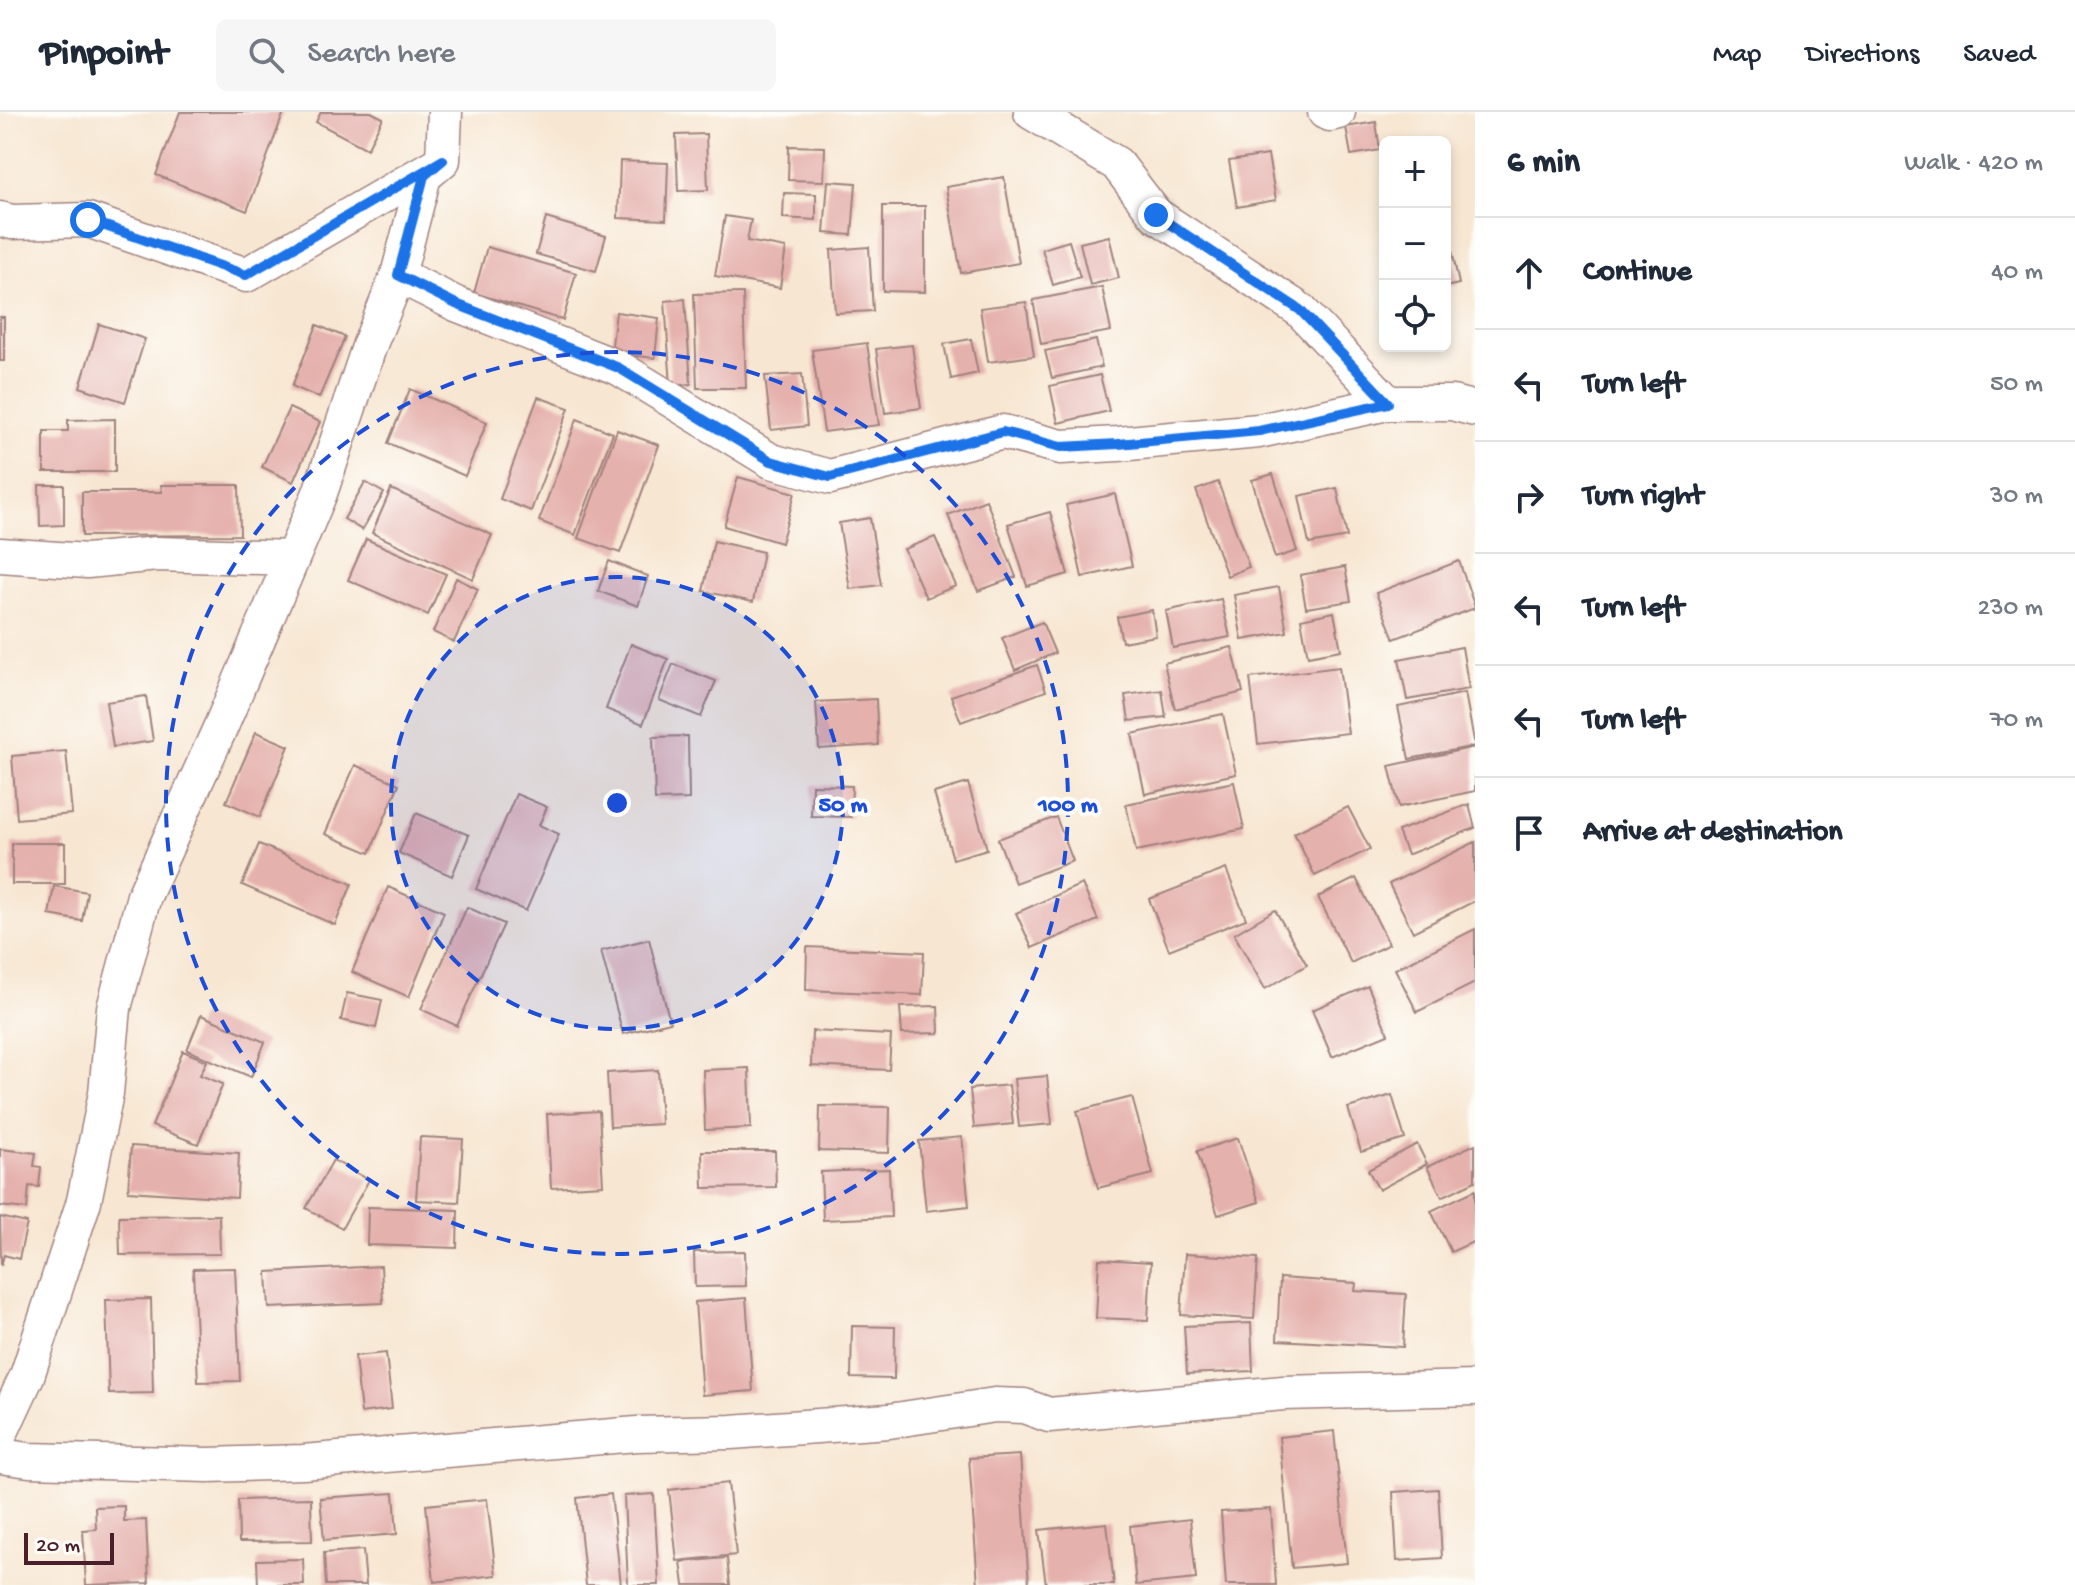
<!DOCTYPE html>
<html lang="en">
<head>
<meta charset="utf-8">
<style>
  body { margin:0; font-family:"Gochi Hand",sans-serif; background:#f6f6f7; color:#1f2937 }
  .controls { position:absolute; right:24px; top:24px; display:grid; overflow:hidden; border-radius:12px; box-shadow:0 4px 12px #0003 }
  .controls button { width:72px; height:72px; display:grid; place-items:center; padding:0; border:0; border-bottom:2px solid #e0e1e3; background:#fff; color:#1f2937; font:40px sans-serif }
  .scale { position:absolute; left:24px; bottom:20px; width:90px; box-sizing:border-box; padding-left:8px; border:4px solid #4a1f2b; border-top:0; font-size:22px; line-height:28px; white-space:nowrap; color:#4a1f2b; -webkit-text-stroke:6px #fdfcf7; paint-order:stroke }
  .stop { position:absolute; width:24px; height:24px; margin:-18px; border:6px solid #1a73e8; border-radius:50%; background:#fff }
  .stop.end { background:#1a73e8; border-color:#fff; box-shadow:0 2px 8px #0008 }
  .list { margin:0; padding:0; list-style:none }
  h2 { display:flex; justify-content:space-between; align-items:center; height:104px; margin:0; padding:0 32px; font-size:34px }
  h2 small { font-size:26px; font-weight:400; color:#747a83 }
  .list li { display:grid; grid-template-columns:52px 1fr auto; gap:24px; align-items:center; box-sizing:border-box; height:112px; padding:0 32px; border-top:2px solid #e0e1e3 }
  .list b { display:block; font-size:30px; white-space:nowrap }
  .list em { font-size:26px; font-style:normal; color:#747a83 }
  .icon { flex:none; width:44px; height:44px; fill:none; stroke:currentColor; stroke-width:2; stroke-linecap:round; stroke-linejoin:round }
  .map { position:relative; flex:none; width:1475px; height:1473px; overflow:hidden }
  header { display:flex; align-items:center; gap:48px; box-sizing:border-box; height:112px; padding:0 40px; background:#fff; border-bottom:2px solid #e0e1e3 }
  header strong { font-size:38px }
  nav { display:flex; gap:44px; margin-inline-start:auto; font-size:28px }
  .search { width:560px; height:72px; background:#f6f6f7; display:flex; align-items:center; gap:20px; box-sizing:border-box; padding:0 28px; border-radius:12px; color:#747a83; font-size:30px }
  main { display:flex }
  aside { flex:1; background:#fff }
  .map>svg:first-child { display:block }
</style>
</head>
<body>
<header>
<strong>Pinpoint</strong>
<div class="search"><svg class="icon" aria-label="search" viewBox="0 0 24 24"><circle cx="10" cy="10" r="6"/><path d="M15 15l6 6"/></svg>Search here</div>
<nav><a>Map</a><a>Directions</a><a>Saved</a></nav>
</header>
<main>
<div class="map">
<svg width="1475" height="1473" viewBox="0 0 1475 1473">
  <rect width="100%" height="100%" fill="#fdfcf7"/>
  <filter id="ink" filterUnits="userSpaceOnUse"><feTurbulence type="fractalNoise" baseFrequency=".0125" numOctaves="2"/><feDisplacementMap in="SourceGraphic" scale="16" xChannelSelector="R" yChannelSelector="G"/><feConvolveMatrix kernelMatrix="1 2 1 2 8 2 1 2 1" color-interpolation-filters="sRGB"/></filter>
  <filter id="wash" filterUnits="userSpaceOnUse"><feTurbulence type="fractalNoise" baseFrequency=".006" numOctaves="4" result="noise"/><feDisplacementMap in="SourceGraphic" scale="32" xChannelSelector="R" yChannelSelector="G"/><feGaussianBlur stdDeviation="1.8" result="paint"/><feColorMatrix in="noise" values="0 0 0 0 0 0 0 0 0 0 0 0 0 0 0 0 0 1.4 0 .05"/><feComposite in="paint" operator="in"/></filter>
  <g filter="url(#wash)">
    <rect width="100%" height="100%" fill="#f7e6d1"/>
    <g id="blocks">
      <g fill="#e5b1ad">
        <path d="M180,0H284L247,99L156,63Z"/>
        <path d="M321,0H371L383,6L367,37L316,10Z"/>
        <path d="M1376,10L1380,38L1351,43L1346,15Z"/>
        <path d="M706,22L708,78L678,79L676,23Z"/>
        <path d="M789,34L825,35L824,69L788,68Z"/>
        <path d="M1268,43L1276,88L1237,95L1229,49Z"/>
        <path d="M620,49L668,51L666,108L618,106Z"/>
        <path d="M1004,65L1019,151L961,161L946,75Z"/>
        <path d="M828,69L856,71L852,123L824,121Z"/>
        <path d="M784,81L816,82V108L783,106Z"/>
        <path d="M883,94H925V180L883,179Z"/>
        <path d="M725,104L751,108L747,129L786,136L780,176L715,164Z"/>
        <path d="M546,106L606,124L596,159L536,142Z"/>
        <path d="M1109,124L1119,166L1090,173L1080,131Z"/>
        <path d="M1449,125L1459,172L1445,175V126Z"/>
        <path d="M1069,129L1080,165L1053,173L1042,137Z"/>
        <path d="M487,135L576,161L563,208L474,181Z"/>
        <path d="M869,135L873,199L835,201L831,138Z"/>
        <path d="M1102,175L1111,219L1041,232L1033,188Z"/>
        <path d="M743,181L746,276H697L694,182Z"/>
        <path d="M685,187L691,272L671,274L665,189Z"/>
        <path d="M1026,190L1034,244L988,250L980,196Z"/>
        <path d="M616,200L659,206L655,246L611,241Z"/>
        <rect x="0" y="205" width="4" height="44"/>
        <path d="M99,212L145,227L125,290L80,275Z"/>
        <path d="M317,213L345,225L319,286L292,274Z"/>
        <path d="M971,227L978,261L951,267L944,232Z"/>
        <path d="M1096,228L1102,255L1052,266L1045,239Z"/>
        <path d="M867,231L879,313L824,320L812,238Z"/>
        <path d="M912,233L921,296L885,301L876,237Z"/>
        <path d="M802,262L807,314L771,318L765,264Z"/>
        <path d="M1100,263L1109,299L1058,311L1050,274Z"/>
        <path d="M410,277L487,310L465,364L388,331Z"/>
        <path d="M538,285L569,296L531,399L500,387Z"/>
        <path d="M289,296L320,310L293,370L262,355Z"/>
        <path d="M115,307V360H44V319H68V308Z"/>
        <path d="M577,307L613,321L575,423L539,409Z"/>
        <path d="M617,318L659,333L620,441L578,426Z"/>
        <path d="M1273,362L1297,439L1275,446L1252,368Z"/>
        <path d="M738,365L795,381L781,431L724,414Z"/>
        <path d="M365,370L384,381L362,418L344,407Z"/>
        <path d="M1218,370L1249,455L1227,464L1196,378Z"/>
        <path d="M39,373H64V413L40,414Z"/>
        <path d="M161,373H239L240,423L82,424V380H162Z"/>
        <path d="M1337,376L1347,425L1309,432L1299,384Z"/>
        <path d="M391,377L492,423L473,467L372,421Z"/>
        <path d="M1115,382L1132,454L1082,465L1066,393Z"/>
        <path d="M986,388L1016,465L978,479L948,403Z"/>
        <path d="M1050,400L1068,462L1027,474L1008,412Z"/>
        <path d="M870,406L881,473L850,477L839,411Z"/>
        <path d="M935,425L956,474L926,486L904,437Z"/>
        <path d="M366,427L446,462L428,503L348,468Z"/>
        <path d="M714,429L763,440L753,490L703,479Z"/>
        <path d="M609,449L648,464L638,494L598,479Z"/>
        <path d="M1459,449L1475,496L1394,527L1376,481Z"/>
        <path d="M1345,455L1351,489L1306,496L1300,463Z"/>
        <path d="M456,466L478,477L454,530L433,520Z"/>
        <path d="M1279,475L1287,520L1242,528L1234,483Z"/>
        <path d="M1221,487L1230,525L1173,536L1166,499Z"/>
        <path d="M1152,498L1156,524L1122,530L1117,505Z"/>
        <path d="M1334,500L1341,538L1308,544L1301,507Z"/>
        <path d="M1042,510L1055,541L1015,558L1002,526Z"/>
        <path d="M631,532L668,547L643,612L606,597Z"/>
        <path d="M1232,535L1243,580L1175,597L1164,551Z"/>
        <path d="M1462,535L1469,577L1407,588L1399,547Z"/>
        <path d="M673,552L716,569L701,605L659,588Z"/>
        <path d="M1037,553L1046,579L961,610L951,584Z"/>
        <path d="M1339,555L1348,621L1258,632L1250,566Z"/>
        <path d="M1162,578L1166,605L1129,609L1125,583Z"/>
        <path d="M1465,581L1475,634L1409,647L1398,595Z"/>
        <path d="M146,584L153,629L113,635L106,590Z"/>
        <path d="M876,587L878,633L819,637L816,590Z"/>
        <path d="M1223,602L1236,662L1145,682L1132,622Z"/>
        <path d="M256,620L289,634L260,705L226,690Z"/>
        <path d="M688,624L689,687L655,688L653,625Z"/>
        <path d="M1475,635V679L1399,695L1389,654Z"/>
        <path d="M66,639L72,702L17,707L12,644Z"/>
        <path d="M355,653L399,672L370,741L325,722Z"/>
        <path d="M1234,670L1244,717L1136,739L1126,692Z"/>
        <path d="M968,671L987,737L953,747L934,681Z"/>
        <path d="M812,673L852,674L851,705L811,704Z"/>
        <path d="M516,682L547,695L539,713L559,722L526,799L476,777Z"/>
        <path d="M1469,692L1475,716L1407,743L1398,719Z"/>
        <path d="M1348,695L1370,737L1315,764L1294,721Z"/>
        <path d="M416,701L469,723L452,764L399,741Z"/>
        <path d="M1056,705L1073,749L1015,771L998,727Z"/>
        <path d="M1475,730V789L1413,820L1389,772Z"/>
        <rect x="12" y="731" width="53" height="41"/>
        <path d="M259,732L352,772L335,813L242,773Z"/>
        <path d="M1226,757L1246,807L1169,838L1149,787Z"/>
        <path d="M1356,766L1389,832L1351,851L1318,785Z"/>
        <path d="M1082,772L1098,808L1032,836L1016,801Z"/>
        <path d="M54,774L87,780L82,809L49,803Z"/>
        <path d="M388,775L444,800L409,885L352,860Z"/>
        <path d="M467,795L504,812L457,914L421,897Z"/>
        <path d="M1275,798L1307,853L1265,877L1234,822Z"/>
        <path d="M1475,817V871L1417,900L1395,857Z"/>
        <path d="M649,827L670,910L623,922L601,839Z"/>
        <path d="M807,835L924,840L922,883L806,878Z"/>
        <path d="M1368,874L1388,922L1332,945L1312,898Z"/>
        <path d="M347,881L382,888L376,916L341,908Z"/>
        <path d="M938,894L939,921L902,922L900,895Z"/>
        <path d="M201,903L265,930L251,965L187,938Z"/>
        <path d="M812,919L891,923L889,958L811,954Z"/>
        <path d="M183,939L207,949L200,963L223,972L198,1032L152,1014Z"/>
        <path d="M749,956L751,1016L705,1018L703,958Z"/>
        <path d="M658,958L661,1012L610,1015L607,961Z"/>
        <path d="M1047,964L1052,1012L1019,1015L1014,967Z"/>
        <path d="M1009,973L1013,1012L974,1016L970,977Z"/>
        <path d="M1392,983L1405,1027L1361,1040L1348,996Z"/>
        <path d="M1132,985L1153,1062L1098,1076L1077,999Z"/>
        <path d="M820,994L890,995L889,1041L819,1039Z"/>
        <path d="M599,999L603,1073L551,1076L547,1002Z"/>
        <path d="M420,1025L463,1027L459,1090L416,1088Z"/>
        <path d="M962,1025L969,1094L926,1099L919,1029Z"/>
        <path d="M1238,1026L1259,1090L1218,1103L1197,1039Z"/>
        <path d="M1417,1032L1427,1052L1379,1078L1368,1058Z"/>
        <path d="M1475,1032V1069L1442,1085L1427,1055Z"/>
        <path d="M131,1034L239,1041L237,1086L128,1079Z"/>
        <path d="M0,1037L36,1041L34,1054L41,1055L39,1075L29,1074L27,1097L0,1094Z"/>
        <path d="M702,1039H775L776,1075L703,1076Z"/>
        <path d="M333,1048L369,1068L342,1116L306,1096Z"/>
        <path d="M889,1057L891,1105L823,1108L821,1060Z"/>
        <path d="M1475,1078V1129L1451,1140L1431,1099Z"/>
        <path d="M368,1095L458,1098L457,1136L367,1133Z"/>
        <path d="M219,1103L220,1142L120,1143L119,1104Z"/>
        <path d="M0,1105L27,1111L19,1147L4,1143L1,1154Z"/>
        <path d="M745,1139L746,1174L695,1175L694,1140Z"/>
        <path d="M1185,1142L1258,1146L1254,1207L1181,1203Z"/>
        <path d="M1099,1147L1151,1150L1148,1208L1096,1206Z"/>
        <path d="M381,1154L383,1191L269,1196L267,1160Z"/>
        <path d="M235,1156L240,1269L198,1270L193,1157Z"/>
        <path d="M1280,1166L1356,1171L1355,1179L1406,1182L1403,1235L1277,1228Z"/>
        <path d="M746,1186L753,1279L702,1283L695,1190Z"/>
        <path d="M151,1187L153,1281L109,1282L106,1188Z"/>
        <path d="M1251,1211L1253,1259L1187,1262L1184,1214Z"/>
        <path d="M852,1214L895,1215L894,1267L851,1266Z"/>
        <path d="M386,1241L392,1297L361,1301L355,1244Z"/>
        <path d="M1334,1319L1347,1451L1292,1456L1279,1325Z"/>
        <path d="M1020,1343L1029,1473H978L969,1346Z"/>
        <path d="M728,1371L736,1443L677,1449L669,1378Z"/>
        <path d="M1438,1377L1442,1446L1397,1449L1393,1380Z"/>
        <path d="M394,1381L397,1422L324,1428L320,1386Z"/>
        <path d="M611,1382L621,1473H586L577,1386Z"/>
        <path d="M654,1382L659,1473H628L624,1384Z"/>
        <path d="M311,1386L312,1429L239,1430L238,1388Z"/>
        <path d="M487,1387L496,1463L434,1470L426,1393Z"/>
        <path d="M124,1394V1409L146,1408L149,1471L86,1473L83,1418L96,1417L95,1395Z"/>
        <path d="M1271,1397L1276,1473H1226L1221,1400Z"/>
        <path d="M1190,1407L1196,1467L1136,1473L1130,1414Z"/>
        <path d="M1107,1411L1114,1473H1046L1039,1418Z"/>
        <path d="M363,1438L366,1473H326L324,1441Z"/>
        <path d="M727,1446L730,1473H684L681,1450Z"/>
        <path d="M303,1447L304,1473H258L257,1448Z"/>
      </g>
    </g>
  </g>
  <g filter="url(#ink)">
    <use href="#blocks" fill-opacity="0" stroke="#a0827e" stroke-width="2"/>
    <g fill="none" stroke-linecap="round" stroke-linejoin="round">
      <defs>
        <g id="minor">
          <path d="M1031,0L1117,52L1156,103L1300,198L1388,291H1452L1475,297"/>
          <path d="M1325,0L1330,2L1338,0"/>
          <path d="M0,107L12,110L88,108L246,163L436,53"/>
          <path d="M398,163L456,192L619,256L771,349L830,365L1003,320L1061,335L1118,332L1259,319L1388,291"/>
          <path d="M0,443L87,449L157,442L292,446"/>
          <path d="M0,1322L27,1264L84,1089L106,981L114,896L144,784L222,612L320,381L370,232L398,163L424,64L443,48L445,0"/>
          <path d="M0,1344L29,1348L208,1353L303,1350L637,1322L731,1320L889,1309L995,1293L1024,1294L1049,1303L1283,1281L1475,1276"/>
        </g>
      </defs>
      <use href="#minor" stroke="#a0827e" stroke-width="37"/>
      <use href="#minor" stroke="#fff" stroke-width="34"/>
    </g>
  </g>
  <g fill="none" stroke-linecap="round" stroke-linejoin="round" filter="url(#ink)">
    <path stroke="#1a73e8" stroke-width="10" d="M88,108L246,163L443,48L424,64L398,163L456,192L619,256L771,349L830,365L1003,320L1061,335L1118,332L1259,319L1388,291L1300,198L1156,103"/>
  </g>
  <circle cx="617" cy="691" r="226" fill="#1d4ed8" fill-opacity=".12"/>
  <g fill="none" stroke="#1d4ed8" stroke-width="4" stroke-dasharray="14 10">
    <circle cx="617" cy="691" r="226"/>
    <circle cx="617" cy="691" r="451"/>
  </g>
  <circle cx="617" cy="691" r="12" fill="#1d4ed8" stroke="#fdfcf7" stroke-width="4"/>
  <g font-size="24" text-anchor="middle" font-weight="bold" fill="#1d4ed8" stroke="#fdfcf7" stroke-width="8" stroke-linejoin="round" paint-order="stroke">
    <text x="843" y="699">50 m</text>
    <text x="1068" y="699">100 m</text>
  </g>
</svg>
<div class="controls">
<button>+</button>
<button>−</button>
<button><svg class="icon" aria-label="locate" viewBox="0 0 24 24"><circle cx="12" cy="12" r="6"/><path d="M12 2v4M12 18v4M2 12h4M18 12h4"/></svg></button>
</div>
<div class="scale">20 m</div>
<div class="stop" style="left:88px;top:108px"></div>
<div class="stop end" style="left:1156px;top:103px"></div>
</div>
<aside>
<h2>6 min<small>Walk · 420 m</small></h2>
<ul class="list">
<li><svg class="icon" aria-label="ahead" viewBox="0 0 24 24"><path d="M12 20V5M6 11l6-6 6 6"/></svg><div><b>Continue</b></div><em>40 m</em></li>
<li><svg class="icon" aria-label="left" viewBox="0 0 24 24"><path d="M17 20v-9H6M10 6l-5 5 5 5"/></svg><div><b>Turn left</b></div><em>50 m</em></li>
<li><svg class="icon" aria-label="right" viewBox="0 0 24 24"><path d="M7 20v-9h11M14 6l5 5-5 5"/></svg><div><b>Turn right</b></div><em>30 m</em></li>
<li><svg class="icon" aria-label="left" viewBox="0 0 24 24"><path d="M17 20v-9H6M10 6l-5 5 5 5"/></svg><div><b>Turn left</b></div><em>230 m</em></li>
<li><svg class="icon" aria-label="left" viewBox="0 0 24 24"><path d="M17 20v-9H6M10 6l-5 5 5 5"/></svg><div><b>Turn left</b></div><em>70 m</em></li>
<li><svg class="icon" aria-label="arrive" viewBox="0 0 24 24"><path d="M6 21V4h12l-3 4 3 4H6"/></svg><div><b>Arrive at destination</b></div></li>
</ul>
</aside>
</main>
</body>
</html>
